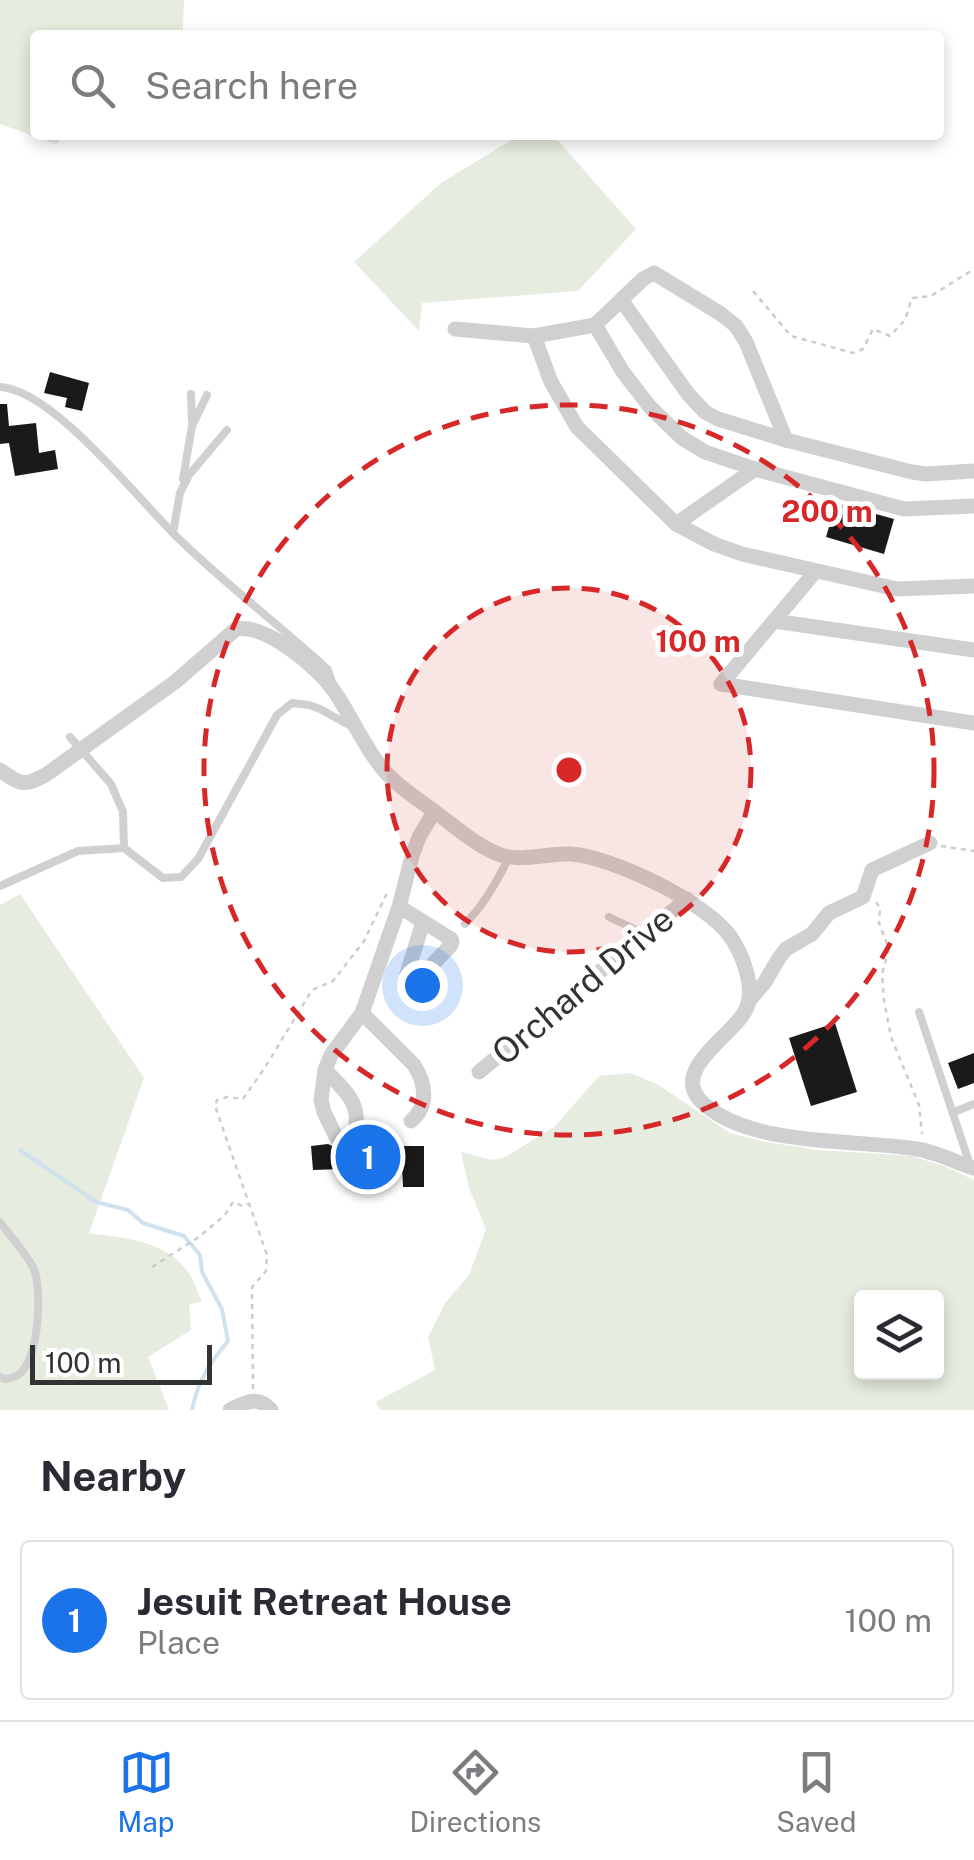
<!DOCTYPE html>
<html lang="en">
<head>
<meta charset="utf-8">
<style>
  body { margin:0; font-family:"Public Sans",sans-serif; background:#f2f2f3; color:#2b2b33 }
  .controls { position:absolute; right:30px; bottom:30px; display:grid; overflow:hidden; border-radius:10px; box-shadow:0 5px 15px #0003 }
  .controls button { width:90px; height:90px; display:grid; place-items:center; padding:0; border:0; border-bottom:2px solid #e1e1e2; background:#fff; color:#2b2b33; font:50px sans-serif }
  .scale { position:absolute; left:30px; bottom:25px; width:182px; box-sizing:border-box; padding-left:10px; border:5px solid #333; border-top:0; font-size:28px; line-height:35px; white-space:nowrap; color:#333; -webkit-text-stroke:8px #fff; paint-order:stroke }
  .you { position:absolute; left:422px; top:985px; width:35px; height:35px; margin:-25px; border:8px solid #fff; border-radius:50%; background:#1a73e8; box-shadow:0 0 0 15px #1a73e833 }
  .badge { display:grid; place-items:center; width:65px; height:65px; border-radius:50%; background:#1a73e8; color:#fff; font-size:32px; font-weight:700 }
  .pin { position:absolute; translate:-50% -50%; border:5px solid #fff; box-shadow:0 2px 10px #0006 }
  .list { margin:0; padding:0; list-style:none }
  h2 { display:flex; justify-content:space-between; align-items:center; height:130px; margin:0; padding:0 40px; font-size:42px }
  h2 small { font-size:32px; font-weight:400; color:#7c7c81 }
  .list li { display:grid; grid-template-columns:65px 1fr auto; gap:30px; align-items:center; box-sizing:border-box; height:160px; margin:0 20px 20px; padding:0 20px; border:2px solid #e1e1e2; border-radius:10px }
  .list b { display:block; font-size:38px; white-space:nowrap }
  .list p { margin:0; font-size:32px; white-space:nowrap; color:#7c7c81 }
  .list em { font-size:32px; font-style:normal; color:#7c7c81 }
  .icon { flex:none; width:55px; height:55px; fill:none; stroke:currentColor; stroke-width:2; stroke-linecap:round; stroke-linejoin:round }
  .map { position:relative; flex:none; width:974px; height:1410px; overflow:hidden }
  .search { position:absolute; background:#fff; box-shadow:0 5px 15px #0003; left:30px; right:30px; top:30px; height:110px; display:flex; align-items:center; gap:25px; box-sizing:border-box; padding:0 35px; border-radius:10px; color:#7c7c81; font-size:38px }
  .sheet { height:310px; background:#fff }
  nav { display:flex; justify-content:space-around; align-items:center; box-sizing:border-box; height:140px; border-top:2px solid #e1e1e2; background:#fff; font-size:28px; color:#7c7c81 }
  nav a { display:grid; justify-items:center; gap:5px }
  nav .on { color:#1a73e8 }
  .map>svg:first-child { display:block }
</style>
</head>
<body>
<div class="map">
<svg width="974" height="1410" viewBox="0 0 974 1410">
  <rect width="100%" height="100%" fill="#fff"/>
  <g fill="#e6ecdf" fill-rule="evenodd">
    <path d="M0,0H184L183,31L179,35H35V135H66L56,144L0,124Z"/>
    <path d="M520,135H553L636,229L578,291L422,303L419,331L354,262L441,183Z"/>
    <path d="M20,894L144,1078L89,1233C123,1238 160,1240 184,1267C193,1276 197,1291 202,1302L189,1304L191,1330L148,1357L169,1410H0V905Z"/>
    <path d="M630,1073L657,1084L730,1133L766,1142L819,1150L912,1156L944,1166L974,1180V1410H380L376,1402L435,1370L428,1337L445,1303L469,1275L486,1229L469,1188L461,1152L493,1160L505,1157L554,1127L599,1076ZM862,1298H936V1372H862Z"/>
  </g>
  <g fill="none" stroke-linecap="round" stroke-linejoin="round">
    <path stroke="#cfe2ee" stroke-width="4" d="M20,1150L96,1202L128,1210L143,1223L184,1236L200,1255L202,1272L222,1309L228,1341C208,1366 199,1378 192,1410"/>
  </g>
  <g fill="#1a1a1a">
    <path d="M50,372L89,383L82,411L65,407L67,398L44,393Z"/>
    <path d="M0,404H7L9,426L36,423L39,453L55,450L58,469L15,476L9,443L0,444Z"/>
    <path d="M836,503L894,519L884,554L826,537Z"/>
    <path d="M835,1023L857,1092L811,1106L789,1038Z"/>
    <path d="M974,1053V1083L958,1089L948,1063Z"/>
    <path d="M400,1138L402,1146H424V1187H403L402,1167L313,1170L311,1146L328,1144L336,1148L346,1143Z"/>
  </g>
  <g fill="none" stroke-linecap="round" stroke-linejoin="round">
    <g stroke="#cdcdcd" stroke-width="2.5" stroke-dasharray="5 5" stroke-linecap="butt">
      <path d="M753,291L791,336L853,353L863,349L873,329L890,336L905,320L912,298L931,296L974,269"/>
      <path d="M941,846L974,851"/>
      <path d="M876,902L880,908L879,923L889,949L882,974L884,1000L891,1037L919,1105L922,1134"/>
      <path d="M152,1267L199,1237L225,1215L233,1202L243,1206L248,1204"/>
      <path d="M253,1389L252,1287L266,1271L267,1255L215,1106L217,1100L227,1097L243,1099L264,1069L312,990L333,981L364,941L388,891"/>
    </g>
    <g stroke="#d0d0d0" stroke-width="8">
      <path d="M0,387C54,390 139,501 179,539C221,580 269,617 313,656L328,670L332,682"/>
      <path d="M191,394L192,421"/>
      <path d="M183,479L192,426L207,395"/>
      <path d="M173,533L180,493L189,475L227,430"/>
      <path d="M70,737L111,784L123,812L124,848"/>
      <path d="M0,886L78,851L124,848L163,878L181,877L198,859L277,715L292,703L309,705L320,709L349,725"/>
      <path d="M609,917L645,934"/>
      <path d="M465,924C484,905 497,882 509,857"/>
      <path d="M919,1012L970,1165"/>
      <path d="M954,1112L974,1104"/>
      <path d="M0,1222C11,1237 25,1252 33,1267C43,1287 39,1361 19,1374C15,1378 9,1378 4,1379L0,1377"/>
    </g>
    <g stroke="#d0d0d0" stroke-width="15">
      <path d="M622,301L688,394L705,412L718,419L786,440L912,472L926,474L974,471"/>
      <path d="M595,325L623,372L650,407L682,438L705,452L755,469L904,509L974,506"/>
      <path d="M455,329L534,336L595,325L643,279L654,273L721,314L736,326L746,342L786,440"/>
      <path d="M534,336L551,382L577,427L676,524L714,544L742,554L897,589L974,586"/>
      <path d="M676,524L755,469"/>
      <path d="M774,621L974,650"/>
      <path d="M721,684L974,723"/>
      <path d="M721,684L815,572"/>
      <path d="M0,770C21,785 24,787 47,774L175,682L236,629C265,623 318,667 334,691C351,715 363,745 382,768C396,785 416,798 434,811C453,825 481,850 504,856C526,861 549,853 571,854C613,857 706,902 730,936C742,953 755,986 747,1007C737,1035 664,1070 705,1105C755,1147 854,1139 917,1149C936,1152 955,1162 974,1168"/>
      <path d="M399,907L403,909L451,939L452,941L451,945L418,980L407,977V974L423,922"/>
      <path d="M748,1002L765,982L779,958L786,949L812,934L829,913L863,897L872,870L930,843"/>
      <path d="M362,1013L414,1065C426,1084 429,1106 411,1121"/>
      <path d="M325,1070C340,1086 359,1100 356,1123"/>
      <path d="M479,1072L687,899"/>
      <path d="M336,1137L324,1112L321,1100L325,1070L331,1055L362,1013L399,907L412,856L419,837L434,812"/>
      <path d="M230,1410C246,1402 258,1395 271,1410"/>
    </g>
  </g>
  <circle cx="569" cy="770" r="182" fill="#d62828" fill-opacity=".12"/>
  <g fill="none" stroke="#d62828" stroke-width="5" stroke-dasharray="18 12">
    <circle cx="569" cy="770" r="182"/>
    <circle cx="569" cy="770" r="365"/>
  </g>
  <g text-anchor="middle" stroke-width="10" stroke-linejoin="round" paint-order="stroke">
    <g font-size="35" fill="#333" stroke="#fff">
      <text transform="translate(583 986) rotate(-40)" y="12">Orchard Drive</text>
    </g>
  </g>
  <circle cx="569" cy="770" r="15" fill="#d62828" stroke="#fff" stroke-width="5"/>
  <g font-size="30" text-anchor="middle" font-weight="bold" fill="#d62828" stroke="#fff" stroke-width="10" stroke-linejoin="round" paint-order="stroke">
    <text x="827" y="522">200 m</text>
    <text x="698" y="652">100 m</text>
  </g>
</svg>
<div class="controls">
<button><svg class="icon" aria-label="layers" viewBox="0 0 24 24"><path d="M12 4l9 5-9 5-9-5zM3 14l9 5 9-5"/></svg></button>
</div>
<div class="scale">100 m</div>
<div class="you"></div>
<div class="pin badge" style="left:368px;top:1157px">1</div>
<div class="search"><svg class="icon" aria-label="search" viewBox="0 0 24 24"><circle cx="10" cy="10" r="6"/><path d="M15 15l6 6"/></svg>Search here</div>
</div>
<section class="sheet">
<h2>Nearby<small></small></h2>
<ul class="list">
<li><span class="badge">1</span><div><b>Jesuit Retreat House</b><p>Place</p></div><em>100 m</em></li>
</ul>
</section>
<nav>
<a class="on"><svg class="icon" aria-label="map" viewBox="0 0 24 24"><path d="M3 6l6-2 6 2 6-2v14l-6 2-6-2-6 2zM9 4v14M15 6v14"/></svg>Map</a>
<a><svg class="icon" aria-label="directions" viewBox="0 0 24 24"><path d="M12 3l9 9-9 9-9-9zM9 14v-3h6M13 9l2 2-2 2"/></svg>Directions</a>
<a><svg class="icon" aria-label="saved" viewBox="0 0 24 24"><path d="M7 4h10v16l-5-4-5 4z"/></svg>Saved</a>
</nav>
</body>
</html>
